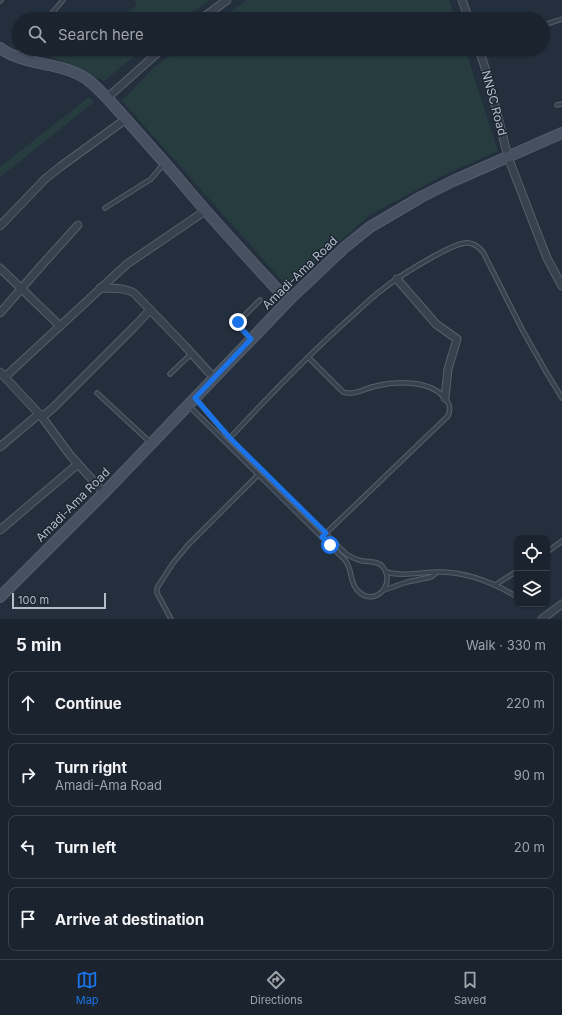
<!DOCTYPE html>
<html lang="en">
<head>
<meta charset="utf-8">
<style>
  body { margin:0; font-family:Inter,sans-serif; background:#242b36; color:#f1f3f6 }
  .controls { position:absolute; right:12px; bottom:12px; display:grid; overflow:hidden; border-radius:8px; box-shadow:0 1px 3px #0004 }
  .controls button { width:36px; height:36px; display:grid; place-items:center; padding:0; border:0; border-bottom:1px solid #39404a; background:#1b232e; color:#f1f3f6; font:20px sans-serif }
  .scale { position:absolute; left:12px; bottom:10px; width:94px; box-sizing:border-box; padding-left:4px; border:2px solid #b4bcc9; border-top:0; font-size:11px; line-height:14px; white-space:nowrap; color:#b4bcc9; -webkit-text-stroke:3px #1d2633; paint-order:stroke }
  .stop { position:absolute; width:12px; height:12px; margin:-9px; border:3px solid #1a73e8; border-radius:50%; background:#fff }
  .stop.end { background:#1a73e8; border-color:#fff; box-shadow:0 1px 4px #0008 }
  .list { margin:0; padding:0; list-style:none }
  h2 { display:flex; justify-content:space-between; align-items:center; height:52px; margin:0; padding:0 16px; font-size:17px }
  h2 small { font-size:13px; font-weight:400; color:#a0a4aa }
  .list li { display:grid; grid-template-columns:26px 1fr auto; gap:12px; align-items:center; box-sizing:border-box; height:64px; margin:0 8px 8px; padding:0 8px; border:1px solid #39404a; border-radius:8px }
  .list b { display:block; font-size:15px; white-space:nowrap }
  .list p { margin:0; font-size:13px; white-space:nowrap; color:#a0a4aa }
  .list em { font-size:13px; font-style:normal; color:#a0a4aa }
  .icon { flex:none; width:22px; height:22px; fill:none; stroke:currentColor; stroke-width:2; stroke-linecap:round; stroke-linejoin:round }
  .map { position:relative; flex:none; width:562px; height:619px; overflow:hidden }
  .search { position:absolute; background:#1b232e; box-shadow:0 1px 3px #0004; left:12px; right:12px; top:12px; height:44px; display:flex; align-items:center; gap:10px; box-sizing:border-box; padding:0 14px; border-radius:22px; color:#a0a4aa; font-size:15px }
  .sheet { height:340px; background:#1b232e }
  nav { display:flex; justify-content:space-around; align-items:center; box-sizing:border-box; height:56px; border-top:1px solid #39404a; background:#1b232e; font-size:11px; color:#a0a4aa }
  nav a { display:grid; justify-items:center; gap:2px }
  nav .on { color:#1a73e8 }
  .map>svg:first-child { display:block }
</style>
</head>
<body>
<div class="map">
<svg width="562" height="619" viewBox="0 0 562 619">
  <rect width="100%" height="100%" fill="#242f3e"/>
  <g fill="#263c3f">
    <path d="M135,0H210L182,19H119L137,5Z"/>
    <path d="M247,0H449L456,19H221Z"/>
    <path d="M50,49H143L104,81L44,53Z"/>
    <path d="M179,49H465L498,151L444,175L370,215L289,285L285,284L122,101L152,69Z"/>
    <path d="M89,97L94,102L0,177V167Z"/>
  </g>
  <g fill="none" stroke-linecap="round" stroke-linejoin="round">
    <defs>
      <g id="lane">
        <path d="M0,1L1,0"/>
        <path d="M47,19L63,0"/>
        <path d="M543,25L562,19"/>
        <path d="M18,56L22,49"/>
        <path d="M557,105L562,104"/>
        <path d="M105,208L151,179L157,172L164,163"/>
        <path d="M250,338L237,324L238,322L260,300"/>
        <path d="M308,357L343,392C353,396 366,388 376,386C396,381 429,380 444,397C450,404 451,408 448,416L322,537"/>
        <path d="M170,374L191,354"/>
        <path d="M97,393L151,443"/>
        <path d="M189,406L345,560C353,570 349,582 358,591C376,609 398,581 381,565C376,561 370,562 363,561C357,560 351,557 346,554L229,438L196,399"/>
        <path d="M229,439C268,397 308,355 351,317C362,307 372,297 383,289C398,277 413,268 429,259C438,254 455,244 465,243C473,242 478,246 483,252L523,331L545,370L562,398"/>
        <path d="M547,552L562,541"/>
        <path d="M386,572C403,577 420,572 438,572C466,572 493,582 517,597"/>
        <path d="M495,585L517,571"/>
        <path d="M384,590L407,582L431,577L436,573"/>
        <path d="M171,619L157,593V588L173,563L188,545L258,475"/>
      </g>
      <g id="street">
        <path d="M462,0L469,19"/>
        <path d="M201,19L227,0"/>
        <path d="M479,49L488,77L508,157L538,235L547,258L562,286"/>
        <path d="M107,98L162,49"/>
        <path d="M0,226L45,179L60,167L126,119"/>
        <path d="M0,268L60,326"/>
        <path d="M397,279L436,324L457,339L448,369L445,398"/>
        <path d="M100,288C112,289 124,287 134,293L184,345L214,378"/>
        <path d="M0,313L41,266L78,225"/>
        <path d="M0,372L42,417L70,455L104,493"/>
        <path d="M5,377L127,264L205,211"/>
        <path d="M42,417L53,408L135,326L150,310"/>
        <path d="M0,447L39,414"/>
        <path d="M0,530L78,464"/>
        <path d="M542,619L562,604"/>
      </g>
      <g id="secondary">
        <path d="M0,48C26,67 62,61 88,80C102,91 114,106 126,119C147,143 168,166 188,190C220,228 254,264 288,301"/>
        <path d="M0,597L104,493L288,301L345,247L370,227L421,197L453,181L562,133"/>
      </g>
    </defs>
    <use href="#lane" stroke="#565f6c" stroke-width="5.5"/>
    <use href="#street" stroke="#565f6c" stroke-width="9"/>
    <use href="#secondary" stroke="#565f6c" stroke-width="12"/>
    <use href="#lane" stroke="#38414e" stroke-width="3.5"/>
    <use href="#street" stroke="#38414e" stroke-width="7"/>
    <use href="#secondary" stroke="#465061" stroke-width="10"/>
  </g>
  <g fill="none" stroke-linecap="round" stroke-linejoin="round">
    <path stroke="#1a73e8" stroke-width="5" d="M238,322L237,324L251,339L195,398L230,438L326,533L322,537L330,545"/>
  </g>
  <g text-anchor="middle" stroke-width="3" stroke-linejoin="round" paint-order="stroke">
    <g font-size="12" fill="#b4bcc9" stroke="#1d2633">
      <text transform="translate(494 103) rotate(75)" y="4">NNSC Road</text>
      <text transform="translate(300 273) rotate(-44)" y="4">Amadi-Ama Road</text>
      <text transform="translate(73 505) rotate(-45)" y="4">Amadi-Ama Road</text>
    </g>
  </g>
</svg>
<div class="controls">
<button><svg class="icon" aria-label="locate" viewBox="0 0 24 24"><circle cx="12" cy="12" r="6"/><path d="M12 2v4M12 18v4M2 12h4M18 12h4"/></svg></button>
<button><svg class="icon" aria-label="layers" viewBox="0 0 24 24"><path d="M12 4l9 5-9 5-9-5zM3 14l9 5 9-5"/></svg></button>
</div>
<div class="scale">100 m</div>
<div class="stop" style="left:330px;top:545px"></div>
<div class="stop end" style="left:238px;top:322px"></div>
<div class="search"><svg class="icon" aria-label="search" viewBox="0 0 24 24"><circle cx="10" cy="10" r="6"/><path d="M15 15l6 6"/></svg>Search here</div>
</div>
<section class="sheet">
<h2>5 min<small>Walk · 330 m</small></h2>
<ul class="list">
<li><svg class="icon" aria-label="ahead" viewBox="0 0 24 24"><path d="M12 20V5M6 11l6-6 6 6"/></svg><div><b>Continue</b></div><em>220 m</em></li>
<li><svg class="icon" aria-label="right" viewBox="0 0 24 24"><path d="M7 20v-9h11M14 6l5 5-5 5"/></svg><div><b>Turn right</b><p>Amadi-Ama Road</p></div><em>90 m</em></li>
<li><svg class="icon" aria-label="left" viewBox="0 0 24 24"><path d="M17 20v-9H6M10 6l-5 5 5 5"/></svg><div><b>Turn left</b></div><em>20 m</em></li>
<li><svg class="icon" aria-label="arrive" viewBox="0 0 24 24"><path d="M6 21V4h12l-3 4 3 4H6"/></svg><div><b>Arrive at destination</b></div></li>
</ul>
</section>
<nav>
<a class="on"><svg class="icon" aria-label="map" viewBox="0 0 24 24"><path d="M3 6l6-2 6 2 6-2v14l-6 2-6-2-6 2zM9 4v14M15 6v14"/></svg>Map</a>
<a><svg class="icon" aria-label="directions" viewBox="0 0 24 24"><path d="M12 3l9 9-9 9-9-9zM9 14v-3h6M13 9l2 2-2 2"/></svg>Directions</a>
<a><svg class="icon" aria-label="saved" viewBox="0 0 24 24"><path d="M7 4h10v16l-5-4-5 4z"/></svg>Saved</a>
</nav>
</body>
</html>
